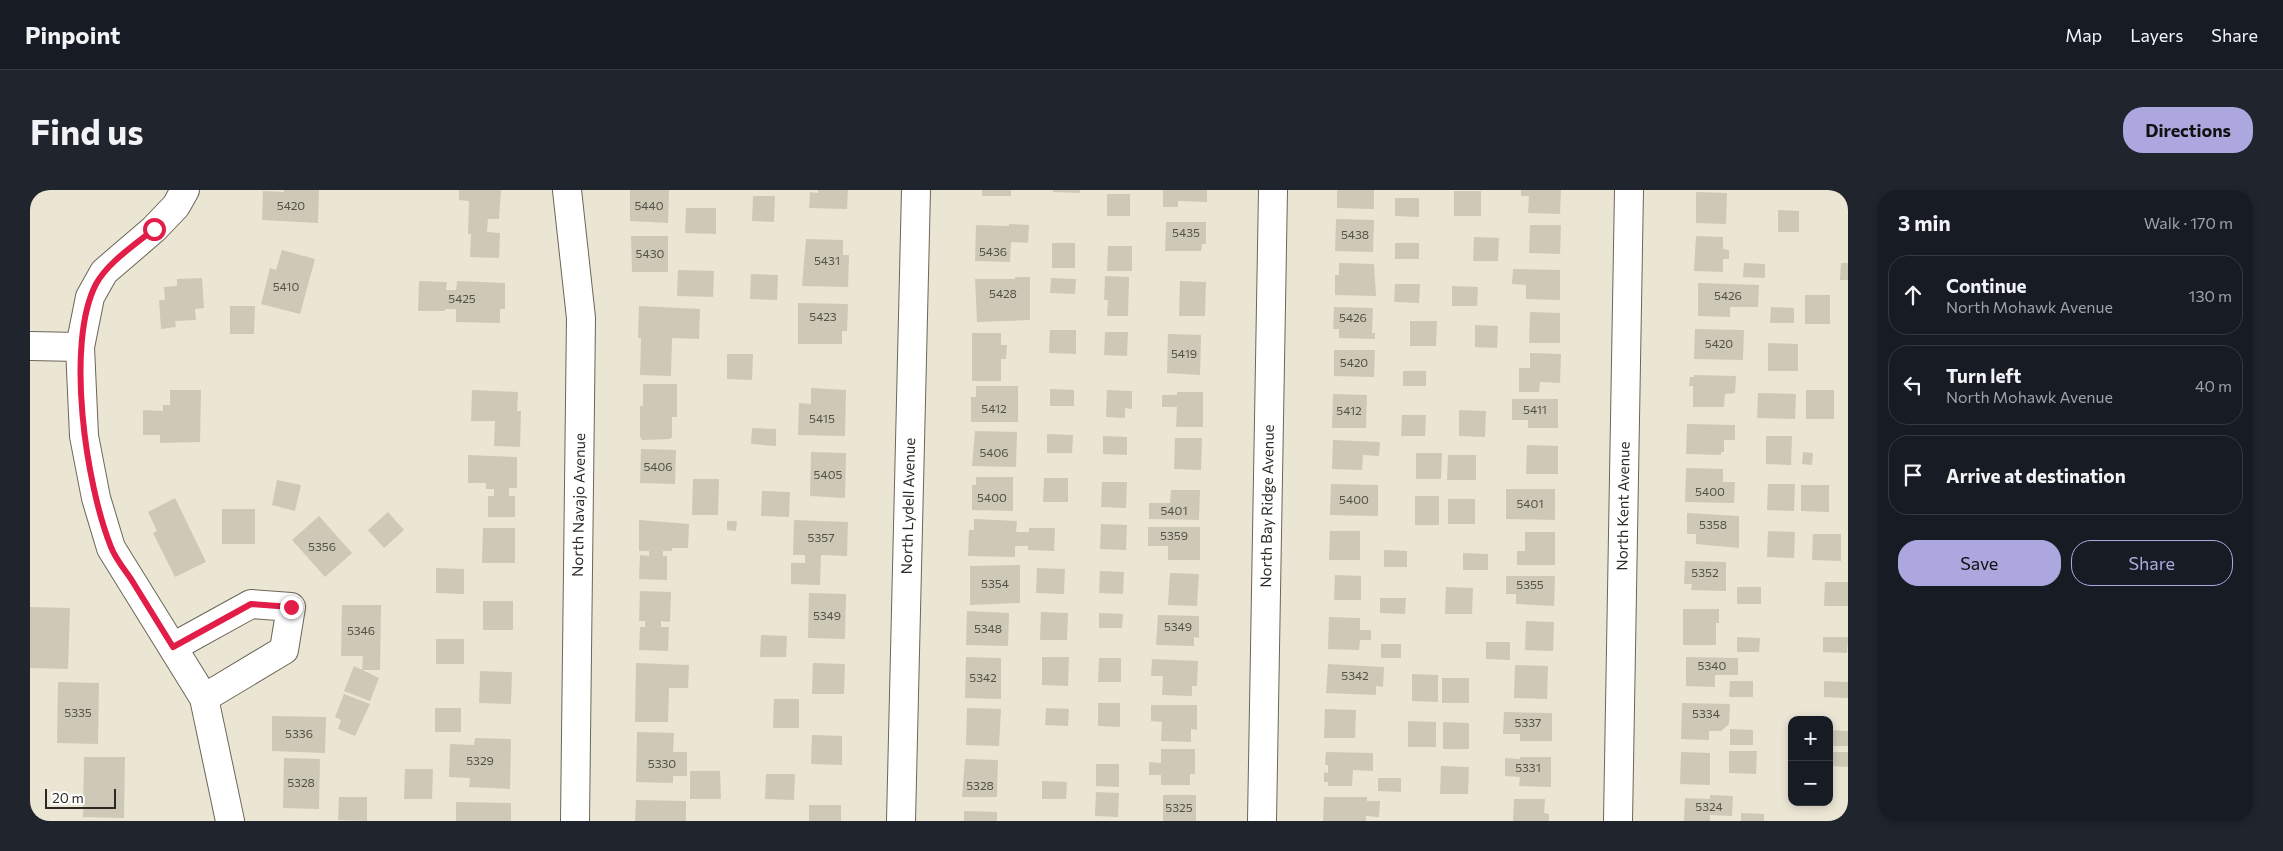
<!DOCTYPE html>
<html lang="en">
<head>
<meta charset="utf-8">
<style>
  body { margin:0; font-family:Commissioner,sans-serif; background:#20242c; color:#f1f3f6 }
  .controls { position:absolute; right:15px; bottom:15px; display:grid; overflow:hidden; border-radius:10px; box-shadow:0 2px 8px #0003 }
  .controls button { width:45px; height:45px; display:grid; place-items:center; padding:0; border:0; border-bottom:1px solid #363941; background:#171b24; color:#f1f3f6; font:25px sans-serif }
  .scale { position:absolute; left:15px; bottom:12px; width:71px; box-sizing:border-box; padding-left:5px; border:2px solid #2b2922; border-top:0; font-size:14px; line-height:18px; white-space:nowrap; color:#2b2922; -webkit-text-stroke:4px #fff; paint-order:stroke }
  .stop { position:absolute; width:15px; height:15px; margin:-11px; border:4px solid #e11d48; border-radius:50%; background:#fff }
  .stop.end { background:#e11d48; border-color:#fff; box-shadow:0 1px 5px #0008 }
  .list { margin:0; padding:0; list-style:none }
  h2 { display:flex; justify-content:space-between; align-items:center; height:65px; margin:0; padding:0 20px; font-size:21px }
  h2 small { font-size:16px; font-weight:400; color:#9ea1a6 }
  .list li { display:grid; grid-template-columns:32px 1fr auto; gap:15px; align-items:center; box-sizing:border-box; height:80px; margin:0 10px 10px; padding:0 10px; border:1px solid #363941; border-radius:20px }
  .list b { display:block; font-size:19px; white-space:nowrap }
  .list p { margin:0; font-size:16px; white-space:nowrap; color:#9ea1a6 }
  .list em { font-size:16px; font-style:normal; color:#9ea1a6 }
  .actions { display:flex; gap:10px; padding:15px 20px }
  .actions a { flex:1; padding:11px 0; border:1px solid #aca7df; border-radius:20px; text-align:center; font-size:18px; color:#aca7df }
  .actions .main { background:#aca7df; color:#111 }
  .icon { flex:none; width:28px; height:28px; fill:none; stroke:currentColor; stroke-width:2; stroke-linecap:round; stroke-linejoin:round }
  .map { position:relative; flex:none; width:1818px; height:631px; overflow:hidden; border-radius:20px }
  header { display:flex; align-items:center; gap:30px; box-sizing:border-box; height:70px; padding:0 25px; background:#171b24; border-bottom:1px solid #363941 }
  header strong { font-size:24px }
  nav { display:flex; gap:28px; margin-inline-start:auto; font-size:18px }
  .intro { display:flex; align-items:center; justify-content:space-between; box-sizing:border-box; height:120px; padding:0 30px }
  h1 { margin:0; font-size:35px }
  .button { padding:12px 22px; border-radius:20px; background:#aca7df; color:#111; font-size:18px; font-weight:700 }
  main { display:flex; gap:30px; padding:0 30px }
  aside { flex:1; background:#171b24; border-radius:20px; box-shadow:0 2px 8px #0003 }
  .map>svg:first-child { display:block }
</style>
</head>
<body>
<header>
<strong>Pinpoint</strong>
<nav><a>Map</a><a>Layers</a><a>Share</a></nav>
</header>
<div class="intro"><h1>Find us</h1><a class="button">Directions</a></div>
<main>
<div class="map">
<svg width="1818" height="631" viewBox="0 0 1818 631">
  <rect width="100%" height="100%" fill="#ebe5d4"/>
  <g fill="#cec8b7">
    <path d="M254,0H289L288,33L232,30L233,1L254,2Z"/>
    <path d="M429,0H471L469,29H458L457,42L470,43L469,68L440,67L441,44H438L439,11L429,10Z"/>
    <path d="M600,0H639L638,33L600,31Z"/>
    <path d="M788,0H818L817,19L779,18L780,2L788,3Z"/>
    <rect x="952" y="0" width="29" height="6"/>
    <path d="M1023,0H1050V3L1023,2Z"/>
    <path d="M1133,0H1177V12L1148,11V17H1133Z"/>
    <path d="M1309,0H1344V19L1307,18V1Z"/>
    <path d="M1491,0H1531L1530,24L1498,23L1499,6H1491Z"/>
    <rect x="1424" y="1" width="27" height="25"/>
    <path d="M1666,2L1697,3L1696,34L1666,33Z"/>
    <rect x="1077" y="4" width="23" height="22"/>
    <path d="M723,6H745L744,32L722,31Z"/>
    <path d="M1365,8H1389V27L1365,26Z"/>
    <path d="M656,18H686V44L655,43Z"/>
    <path d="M1748,20L1769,21V42H1748Z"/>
    <path d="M1306,29L1344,30L1343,62L1305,61Z"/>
    <path d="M1136,32H1176V54H1172L1171,61H1135Z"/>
    <path d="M979,34L999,35L998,53L981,52L980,72L945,71L946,35L979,36Z"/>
    <path d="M1500,35H1531L1530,64L1499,63Z"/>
    <path d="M601,46H638V82H602Z"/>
    <path d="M1666,46L1693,47V59L1699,60V69H1693V82L1664,81Z"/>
    <path d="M1444,47L1469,48L1468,71H1443Z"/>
    <path d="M776,49L813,50V65H819L818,97L772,96Z"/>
    <rect x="1022" y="53" width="23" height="25"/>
    <rect x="1365" y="53" width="24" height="16"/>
    <path d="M1078,56H1102V81H1077Z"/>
    <path d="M252,60L285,69L270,124L231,114L240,78L246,80Z"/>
    <path d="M1309,73L1344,74L1346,106L1305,105V85H1309Z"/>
    <path d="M1714,73L1735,74V88L1713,87Z"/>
    <path d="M1811,73H1818V90H1810Z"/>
    <path d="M1483,79L1530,80V110L1496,109V95L1482,94Z"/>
    <path d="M648,80L684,81L683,107L647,106Z"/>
    <path d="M721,84L748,85L747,110L720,109Z"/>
    <path d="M1075,86L1099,87L1098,126H1077L1078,110H1074Z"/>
    <path d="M985,87H1000V130L947,132L945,89H985Z"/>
    <path d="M172,88L174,118L165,119L166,130L145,131L146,137L131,139L129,110H135L134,97L147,96V89Z"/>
    <path d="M1021,88L1046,89L1045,104L1020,103Z"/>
    <path d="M389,91L417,92L416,100H426L427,91L475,93V119H470V133L426,132V119H415V121H388Z"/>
    <path d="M1150,91L1176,92L1175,126H1149Z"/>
    <path d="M1668,93L1729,95L1728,117H1700V127L1668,126Z"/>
    <path d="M1365,94H1390L1389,113L1364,112Z"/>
    <path d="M1422,96L1448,97L1447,116H1422Z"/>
    <rect x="1775" y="105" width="25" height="29"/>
    <path d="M768,113L818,114L817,141H812V154H768Z"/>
    <path d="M200,116H225L224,144H200Z"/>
    <path d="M609,116L670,119L669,149L642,148L641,186L610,185L611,148H608Z"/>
    <path d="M1304,117L1343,118L1342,143H1345V149L1309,148V139H1303Z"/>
    <path d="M1741,117L1764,118V133H1740Z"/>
    <path d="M1500,122L1530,123V153H1499Z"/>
    <path d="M1380,131H1407L1406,156H1380Z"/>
    <path d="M1445,135L1468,136L1467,158L1445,157Z"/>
    <path d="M1665,139L1714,140L1713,170L1664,169Z"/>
    <path d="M1020,140H1046V164L1019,163Z"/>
    <path d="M1075,142H1098L1097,166L1074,165Z"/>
    <path d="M942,143H971V155H977L976,169H971V191H942Z"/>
    <path d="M1138,144L1171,145L1170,185L1137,183Z"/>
    <path d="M1738,153L1768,154V181H1738Z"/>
    <path d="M1304,160H1345L1344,187L1304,186Z"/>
    <path d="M1500,163L1531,164L1530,193L1510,192L1509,202H1489V178H1500Z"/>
    <path d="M697,164H723L722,190L697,189Z"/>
    <rect x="1373" y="181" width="23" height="15"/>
    <path d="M1664,185L1706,186L1705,203L1695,204L1694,217H1663V196H1659L1660,187H1664Z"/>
    <path d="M613,194H647V227H642V247L640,249L612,250L610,246V216H613Z"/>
    <path d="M946,196H988V232H941V207H946Z"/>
    <path d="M781,198L816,200L815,246L768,245L769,213L781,214Z"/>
    <path d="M1020,199L1044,200V216H1020Z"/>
    <path d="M140,200H171L170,252L130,253V245H113V220L133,221V215H140Z"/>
    <path d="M442,200L488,202L487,221H491L490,257L464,256L465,231H441Z"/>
    <path d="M1077,200L1102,201V219L1095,218V228L1076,227Z"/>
    <rect x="1776" y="200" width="28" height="29"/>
    <path d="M1147,202H1173V237H1146L1147,217H1132V205H1147Z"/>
    <path d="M1728,203L1766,204L1765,229L1727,228Z"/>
    <path d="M1303,204L1337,205L1336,238H1302Z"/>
    <path d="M1482,209H1528V238H1498V230H1482Z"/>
    <path d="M1429,220L1456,221L1455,247L1429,246Z"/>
    <path d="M1372,225H1396L1395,246H1371Z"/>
    <path d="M1657,234L1705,235V250H1694V262H1691V265L1656,264Z"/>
    <path d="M722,238L746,239V256L721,254Z"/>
    <path d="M945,241L987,242L986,277L942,276Z"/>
    <path d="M1017,244L1043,245L1042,263H1017Z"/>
    <path d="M1073,246L1097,247V265L1073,264Z"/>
    <path d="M1736,246H1762L1761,275L1736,274Z"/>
    <path d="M1145,248H1172L1171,280L1144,279Z"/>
    <path d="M1303,250L1350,252L1349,266L1333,265L1332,280L1302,279Z"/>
    <path d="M1497,255L1528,256V284H1496Z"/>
    <path d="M611,259L646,260L645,294L610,293Z"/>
    <path d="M781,262L816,263L815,308L780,306Z"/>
    <path d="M1773,262L1783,263L1782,275L1772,274Z"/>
    <path d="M1386,263H1412L1411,289H1386Z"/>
    <path d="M438,265L487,267V298H479V306H485V327H458V306H464V299H456V293H438Z"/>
    <path d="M1418,265H1446V290H1417Z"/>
    <path d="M1656,278L1693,279V292H1705L1704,313L1655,312Z"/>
    <path d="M946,287H983V321L942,320V295H946Z"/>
    <path d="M1014,288H1038V312H1013Z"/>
    <path d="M663,289H689L688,325H662Z"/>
    <path d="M247,290L271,295L265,321L242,315Z"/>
    <path d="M1072,292H1097L1096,318L1071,317Z"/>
    <path d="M1301,294L1348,295V326L1300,325Z"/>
    <path d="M1738,294H1765L1764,321L1737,320Z"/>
    <path d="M1771,295H1799V322L1771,321Z"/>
    <path d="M1476,299H1525V330L1476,329Z"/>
    <path d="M1141,300H1170L1169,330L1119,329V313H1140Z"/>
    <path d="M732,301L760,302L759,327L731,326Z"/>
    <rect x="1385" y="306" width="24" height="29"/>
    <path d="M145,308L176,372L145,387L123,343L127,341L118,322Z"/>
    <rect x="1418" y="309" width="27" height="25"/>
    <rect x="192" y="319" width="33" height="35"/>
    <path d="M358,322L374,340L354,358L338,340Z"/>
    <path d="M1657,323L1709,326V358L1666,354V344H1657Z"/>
    <path d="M289,326L322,363L295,387L262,350Z"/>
    <path d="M944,329L987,331L986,342H999V338H1025L1024,361L998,360V356H985V367L938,366L939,340H944Z"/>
    <path d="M609,330L659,334L658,358H642V361H633V366H637V390L609,389L610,365L619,366V361H609Z"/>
    <path d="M764,330L818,332L817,366L791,365L790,395L761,394V373H775V365H763Z"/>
    <path d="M697,331H707L706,341L697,340Z"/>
    <path d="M1071,334L1097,335L1096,360L1070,359Z"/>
    <path d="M1118,337H1170V370H1138V356H1118Z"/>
    <path d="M453,338H485V373H452Z"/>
    <path d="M1300,341H1330V370H1299Z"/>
    <path d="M1738,341L1765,342L1764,368L1737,367Z"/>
    <path d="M1495,342H1525V375H1487V361H1495Z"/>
    <path d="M1783,344H1811V371L1782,370Z"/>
    <path d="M1354,360L1377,361V377H1354Z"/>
    <path d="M1433,363L1458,364V380H1433Z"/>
    <path d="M1655,371L1696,372V401L1661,400L1662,394H1654Z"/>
    <path d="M990,375V413L940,415V376Z"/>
    <path d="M406,378L434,379V404L406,403Z"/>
    <path d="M1007,378L1035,379L1034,404L1006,403Z"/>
    <path d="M1070,381L1094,382L1093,404L1069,403Z"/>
    <path d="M1140,383L1169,384L1167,416L1138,415Z"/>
    <path d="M1305,385L1331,386V410H1304Z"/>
    <path d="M1476,386H1525L1524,416L1486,414V404H1476Z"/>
    <path d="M1795,392H1818V416H1794Z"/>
    <path d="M1416,397L1443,398L1442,424H1415Z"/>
    <rect x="1707" y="397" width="24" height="17"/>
    <path d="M610,401L641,402L640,432L631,431V437H639L638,461L609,460L610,437H615V431H609Z"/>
    <path d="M779,403L816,404L815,449L778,448Z"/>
    <path d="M1350,408H1376L1375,424L1350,423Z"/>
    <rect x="453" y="411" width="30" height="29"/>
    <path d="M312,415H351L350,480H332L333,466H311Z"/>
    <path d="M0,417L40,418L38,479L0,478Z"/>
    <path d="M1653,419H1689V433H1686V455H1653Z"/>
    <path d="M937,421L979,423L978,456L936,455Z"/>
    <path d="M1011,422L1038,423L1037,450H1010Z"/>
    <path d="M1069,423L1093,424L1092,438H1069Z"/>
    <path d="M1128,425L1169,426V448L1164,447V456L1126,455Z"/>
    <path d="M1299,427L1330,428V440H1341V450H1330L1329,460L1298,459Z"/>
    <path d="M1496,431L1524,432L1523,461L1495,460Z"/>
    <path d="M731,445L757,446L756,467H730Z"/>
    <path d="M1707,447L1730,448L1729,462H1707Z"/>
    <path d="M1793,447H1818L1817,463L1793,462Z"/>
    <rect x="406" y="449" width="28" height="25"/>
    <path d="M1456,452H1480V470L1456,469Z"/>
    <rect x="1351" y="454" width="20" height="14"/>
    <path d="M936,467L971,468V509L935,508Z"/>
    <path d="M1012,467H1039L1038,496L1012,495Z"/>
    <path d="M1656,467L1708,468V485H1685V497L1656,496Z"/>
    <path d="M1069,468H1091V492H1068Z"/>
    <path d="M1122,469L1168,471L1167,496H1162V506L1132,505L1133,486H1121Z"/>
    <path d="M606,473L659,475L658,498H639L638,532H605Z"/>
    <path d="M783,473L815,474L814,504H782Z"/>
    <path d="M1298,474L1354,477L1353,497L1346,496V505L1296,503Z"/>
    <path d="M1485,475L1518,476L1517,509L1484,508Z"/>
    <path d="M324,476L349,488L340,511L314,501Z"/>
    <path d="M450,481L482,482L481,514L449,513Z"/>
    <path d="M1382,484L1408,485V512L1382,511Z"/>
    <rect x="1412" y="488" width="27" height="25"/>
    <path d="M1700,491H1723V507H1699Z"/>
    <path d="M1794,491L1818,492V508L1794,507Z"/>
    <path d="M28,492L69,493L68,554L27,553Z"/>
    <path d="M314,504L340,514L325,546L308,539L311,530L305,527Z"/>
    <path d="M744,509H769V538H743Z"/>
    <path d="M1068,513H1090V537L1068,536Z"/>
    <path d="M1652,513L1700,514L1699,534L1691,541H1679V550L1651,549Z"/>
    <path d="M1121,515H1167V540L1161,539V552L1131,551L1132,532L1121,531Z"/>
    <rect x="405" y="518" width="26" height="24"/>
    <path d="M937,518L971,519L969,556L936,555Z"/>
    <path d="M1016,518L1039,519L1038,536L1015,535Z"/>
    <path d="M1295,519L1326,520L1325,548H1294Z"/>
    <path d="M1474,522L1522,523V551H1490V544H1473Z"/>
    <path d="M242,526L296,527L295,563L242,561Z"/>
    <path d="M1378,531L1406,532V557H1378Z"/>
    <path d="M1413,532L1439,533V559H1413Z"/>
    <path d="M1700,539L1723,540V555H1700Z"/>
    <path d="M1799,540L1818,541V556H1799Z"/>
    <path d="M607,542L644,543L643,562H657V586H643V593L606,592Z"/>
    <path d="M782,545L812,546V575L781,574Z"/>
    <path d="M445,548L481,549L480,599L439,597L440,588L419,587L420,554L444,555Z"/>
    <path d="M1131,559H1165V584H1160V595H1131V585H1119V572L1131,573Z"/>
    <path d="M1699,561H1727L1726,584L1699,583Z"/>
    <path d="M1296,562L1343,563V581L1323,580L1322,596H1298V592H1294V582L1298,583V575H1295Z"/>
    <path d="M1651,562L1680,563V595L1650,594Z"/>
    <path d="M1799,562H1818V577L1799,576Z"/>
    <path d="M54,567H95L94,628L53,627Z"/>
    <path d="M1490,567H1521V597L1489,596L1490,587L1475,586V568L1490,569Z"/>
    <path d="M254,568L290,569L289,619L253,618Z"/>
    <path d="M935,569L968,570L967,607H932Z"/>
    <path d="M1066,574H1089V597L1066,596Z"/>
    <path d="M1411,576L1439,577L1438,604H1410Z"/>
    <path d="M375,579H403L402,609H374Z"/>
    <path d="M660,581H690L691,609H660Z"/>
    <path d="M736,584H765L764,610L735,609Z"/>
    <path d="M1348,588H1371V602L1348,601Z"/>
    <path d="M1012,591L1037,592L1036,609H1012Z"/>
    <path d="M1066,602L1089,603L1088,627L1065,626Z"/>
    <rect x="1133" y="605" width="33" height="26"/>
    <path d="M1680,605L1703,606L1702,626L1680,625V631H1654L1655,608L1680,609Z"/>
    <path d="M309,607H337V631L308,630Z"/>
    <path d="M1294,607H1337V611H1350L1349,627L1336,626V631H1293Z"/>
    <path d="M1484,609H1515L1514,623L1519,624V631H1483Z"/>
    <path d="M606,610L656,611V631H605Z"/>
    <path d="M426,612L481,613V631H426Z"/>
    <rect x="779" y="615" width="32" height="16"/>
    <path d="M934,621L967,622V631H934Z"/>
    <path d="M1711,623L1734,624V631H1711Z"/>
  </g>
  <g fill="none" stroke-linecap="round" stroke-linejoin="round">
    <defs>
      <g id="minor">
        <path d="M155,0L146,16L124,39L74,82L60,107L50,157L54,246L66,308L81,358L174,508L200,631"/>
        <path d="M537,0L551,128L545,631"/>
        <path d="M0,156L50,157"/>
        <path d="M143,457L221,414L261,417L254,460L174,508"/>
        <path id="s1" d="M871,631L886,0"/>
        <path id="s2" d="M1232,631L1243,0"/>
        <path id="s3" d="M1588,631L1599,0"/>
      </g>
    </defs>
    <use href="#minor" stroke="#6c6658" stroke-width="30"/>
    <use href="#minor" stroke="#fff" stroke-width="28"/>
  </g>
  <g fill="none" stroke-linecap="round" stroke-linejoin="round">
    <path stroke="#e11d48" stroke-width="6" d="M124,39C105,55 78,72 66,94C35,154 56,295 81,357C85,368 94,379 101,389C115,412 129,434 143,457L221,414L261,417"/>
  </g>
  <g text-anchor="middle" stroke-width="5" stroke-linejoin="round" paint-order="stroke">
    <g font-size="12" fill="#545147">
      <text x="261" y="20">5420</text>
      <text x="619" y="20">5440</text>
      <text x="1156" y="47">5435</text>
      <text x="1325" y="49">5438</text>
      <text x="963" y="66">5436</text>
      <text x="620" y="68">5430</text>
      <text x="797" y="75">5431</text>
      <text x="256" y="101">5410</text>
      <text x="973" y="108">5428</text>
      <text x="1698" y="110">5426</text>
      <text x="432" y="113">5425</text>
      <text x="793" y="131">5423</text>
      <text x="1323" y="132">5426</text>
      <text x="1689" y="158">5420</text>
      <text x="1154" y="168">5419</text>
      <text x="1324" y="177">5420</text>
      <text x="964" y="223">5412</text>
      <text x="1505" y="224">5411</text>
      <text x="1319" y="225">5412</text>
      <text x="792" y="233">5415</text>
      <text x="964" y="267">5406</text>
      <text x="628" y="281">5406</text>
      <text x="798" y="289">5405</text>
      <text x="1680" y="306">5400</text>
      <text x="962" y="312">5400</text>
      <text x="1324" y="314">5400</text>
      <text x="1500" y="318">5401</text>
      <text x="1144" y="325">5401</text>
      <text x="1683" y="339">5358</text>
      <text x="1144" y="350">5359</text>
      <text x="791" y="352">5357</text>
      <text x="292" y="361">5356</text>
      <text x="1675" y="387">5352</text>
      <text x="965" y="398">5354</text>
      <text x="1500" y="399">5355</text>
      <text x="797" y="430">5349</text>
      <text x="1148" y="441">5349</text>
      <text x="958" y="443">5348</text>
      <text x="331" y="445">5346</text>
      <text x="1682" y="480">5340</text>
      <text x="1325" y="490">5342</text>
      <text x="953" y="492">5342</text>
      <text x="48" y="527">5335</text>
      <text x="1676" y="528">5334</text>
      <text x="1498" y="537">5337</text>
      <text x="269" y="548">5336</text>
      <text x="450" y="575">5329</text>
      <text x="632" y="578">5330</text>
      <text x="1498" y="582">5331</text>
      <text x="271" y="597">5328</text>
      <text x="950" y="600">5328</text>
      <text x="1679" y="621">5324</text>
      <text x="1149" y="622">5325</text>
    </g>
    <g font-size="15" fill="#2b2922" stroke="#fff">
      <text transform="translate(549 315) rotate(-89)" y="5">North Navajo Avenue</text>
      <text dy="5" stroke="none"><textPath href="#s3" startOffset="315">North Kent Avenue</textPath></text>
      <text dy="5" stroke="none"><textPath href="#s1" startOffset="315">North Lydell Avenue</textPath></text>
      <text dy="5" stroke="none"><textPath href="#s2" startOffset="315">North Bay Ridge Avenue</textPath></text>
    </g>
  </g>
</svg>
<div class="controls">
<button>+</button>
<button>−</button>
</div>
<div class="scale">20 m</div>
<div class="stop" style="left:124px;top:39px"></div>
<div class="stop end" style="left:261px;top:417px"></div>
</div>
<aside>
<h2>3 min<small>Walk · 170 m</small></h2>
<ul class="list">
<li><svg class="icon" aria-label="ahead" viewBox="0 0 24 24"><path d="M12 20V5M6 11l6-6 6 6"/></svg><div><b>Continue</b><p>North Mohawk Avenue</p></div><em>130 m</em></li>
<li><svg class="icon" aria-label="left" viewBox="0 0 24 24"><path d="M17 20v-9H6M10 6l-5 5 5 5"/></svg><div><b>Turn left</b><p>North Mohawk Avenue</p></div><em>40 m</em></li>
<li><svg class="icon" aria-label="arrive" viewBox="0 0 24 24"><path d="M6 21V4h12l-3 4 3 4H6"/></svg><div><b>Arrive at destination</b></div></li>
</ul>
<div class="actions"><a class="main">Save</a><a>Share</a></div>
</aside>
</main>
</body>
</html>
